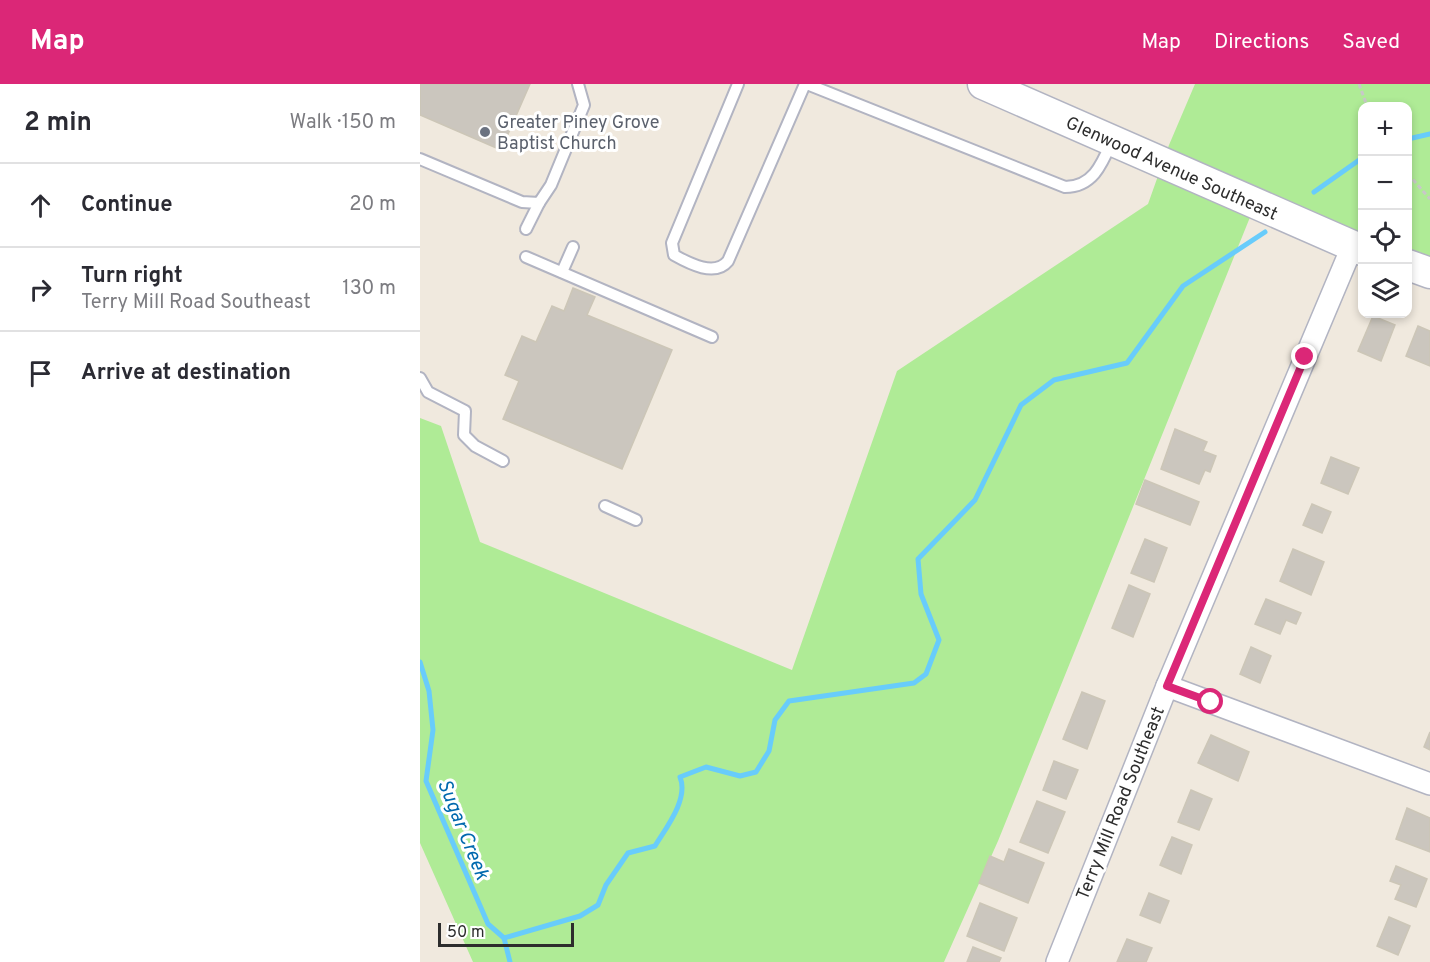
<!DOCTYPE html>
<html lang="en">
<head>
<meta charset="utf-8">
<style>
  body { margin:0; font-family:Overpass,sans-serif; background:#f2f2f3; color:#2b2b33 }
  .controls { position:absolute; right:18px; top:18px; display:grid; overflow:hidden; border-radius:12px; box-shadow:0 3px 9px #0003 }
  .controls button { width:54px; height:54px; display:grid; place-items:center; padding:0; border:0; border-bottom:2px solid #e1e1e2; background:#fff; color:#2b2b33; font:30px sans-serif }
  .scale { position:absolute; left:18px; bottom:15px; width:136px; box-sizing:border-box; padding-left:6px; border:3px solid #2d2d2d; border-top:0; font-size:16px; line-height:21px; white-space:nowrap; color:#2d2d2d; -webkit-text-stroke:4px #fff; paint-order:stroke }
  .stop { position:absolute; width:18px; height:18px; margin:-14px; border:4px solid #db2777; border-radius:50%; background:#fff }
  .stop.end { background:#db2777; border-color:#fff; box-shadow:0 2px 6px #0008 }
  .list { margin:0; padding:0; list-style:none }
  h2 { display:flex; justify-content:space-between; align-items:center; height:78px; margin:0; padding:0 24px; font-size:26px }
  h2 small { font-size:20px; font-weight:400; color:#7c7c81 }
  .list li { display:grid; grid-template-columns:39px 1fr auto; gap:18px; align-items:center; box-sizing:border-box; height:84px; padding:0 24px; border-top:2px solid #e1e1e2 }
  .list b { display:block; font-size:22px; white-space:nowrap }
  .list p { margin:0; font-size:20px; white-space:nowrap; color:#7c7c81 }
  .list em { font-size:20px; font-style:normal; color:#7c7c81 }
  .icon { flex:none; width:33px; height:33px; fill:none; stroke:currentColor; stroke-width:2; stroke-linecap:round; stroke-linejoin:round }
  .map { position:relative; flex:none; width:1010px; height:878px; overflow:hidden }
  header { display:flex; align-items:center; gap:36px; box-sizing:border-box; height:84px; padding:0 30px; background:#db2777; color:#fff }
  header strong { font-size:28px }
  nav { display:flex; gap:33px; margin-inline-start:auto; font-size:21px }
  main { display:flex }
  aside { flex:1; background:#fff }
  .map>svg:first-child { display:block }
</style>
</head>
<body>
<header>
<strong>Map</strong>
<nav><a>Map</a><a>Directions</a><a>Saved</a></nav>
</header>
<main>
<aside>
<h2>2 min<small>Walk · 150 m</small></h2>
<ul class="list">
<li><svg class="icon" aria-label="ahead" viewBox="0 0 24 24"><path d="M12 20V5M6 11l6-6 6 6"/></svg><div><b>Continue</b></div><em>20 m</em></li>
<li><svg class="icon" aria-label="right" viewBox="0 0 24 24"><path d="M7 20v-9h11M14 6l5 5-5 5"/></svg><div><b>Turn right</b><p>Terry Mill Road Southeast</p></div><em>130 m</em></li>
<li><svg class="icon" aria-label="arrive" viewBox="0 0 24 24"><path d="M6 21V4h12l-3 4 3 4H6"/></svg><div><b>Arrive at destination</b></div></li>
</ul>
</aside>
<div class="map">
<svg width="1010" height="878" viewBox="0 0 1010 878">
  <rect width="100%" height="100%" fill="#f0e9de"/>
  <path fill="#afeb96" d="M775,0H1010V184L988,173V22H942V153L841,106L578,757L524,878H53L0,759V334L21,342L60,458L372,586L477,287L728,120L749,61Z"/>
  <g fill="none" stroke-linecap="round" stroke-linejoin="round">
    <g stroke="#68ccfb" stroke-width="5">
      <path d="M988,55L1010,50"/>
      <path d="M894,108L942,74"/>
      <path d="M0,578L9,607L13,646L6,697L68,840L84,854L90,878"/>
      <path d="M84,854L160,832L178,821L186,801L208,769L235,762C246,744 269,715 260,693L286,683L320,692L336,688L349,667L355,636L369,617L494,599L506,590L519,556L501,510L498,475L555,416L601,321L634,296L707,279L763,202L845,148"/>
    </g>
  </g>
  <g fill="#cbc6be" stroke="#ccc6b7" stroke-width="1.5">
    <path d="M0,0H110L81,66L0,31Z"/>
    <path d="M153,204L175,213L167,231L252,266L202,385L83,335L99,297L85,291L102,252L116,258L132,222L144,227Z"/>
    <path d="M953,232L975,241L961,277L938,267Z"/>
    <path d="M998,242L1010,247V282L986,272Z"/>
    <path d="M755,345L787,358L783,367L796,372L790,388L785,386L779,400L741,385Z"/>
    <path d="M911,373L939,384L928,410L901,399Z"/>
    <path d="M725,396L779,418L770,441L716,420Z"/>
    <path d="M892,420L911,428L902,449L883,441Z"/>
    <path d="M725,455L747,464L734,498L711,489Z"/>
    <path d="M873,465L904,478L891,511L860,497Z"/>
    <path d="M709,501L730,510L713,553L692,544Z"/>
    <path d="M846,515L881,529L876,540L866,536L860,550L835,540Z"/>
    <path d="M831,563L851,572L840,599L820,590Z"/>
    <path d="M662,608L685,617L667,665L643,655Z"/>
    <path d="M1010,648V666L1004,663Z"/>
    <path d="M791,651L829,668L818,697L778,679Z"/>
    <path d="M634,677L658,686L646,715L623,706Z"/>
    <path d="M771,706L792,715L779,746L758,738Z"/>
    <path d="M617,717L645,728L628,769L600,758Z"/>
    <path d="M987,724L1010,734V768L976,755Z"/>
    <path d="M752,753L772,761L761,790L740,781Z"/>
    <path d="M589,765L624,779L608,819L559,799L570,772L584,778Z"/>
    <path d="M976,782L1007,795L996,823L975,815L981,801L970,797Z"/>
    <path d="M729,809L749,817L740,839L720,831Z"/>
    <path d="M560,819L597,834L584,867L547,852Z"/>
    <path d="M969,833L990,842L978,871L957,862Z"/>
    <path d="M707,855L732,864L726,878H697Z"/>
    <path d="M553,863L581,874L579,878H547Z"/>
  </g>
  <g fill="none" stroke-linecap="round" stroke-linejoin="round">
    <defs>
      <g id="lane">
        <path d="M318,0L252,159L254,171C270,180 295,193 308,177L385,0"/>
        <path d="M387,0L645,103C673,103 682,80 692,57"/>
        <path d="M0,75L102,118L119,119L131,101L164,21L158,0"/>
        <path d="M106,145L119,119"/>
        <path d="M106,173L292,253"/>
        <path d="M142,188L153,163"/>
        <path d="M0,294L8,308L45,327L44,351L55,362L83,377"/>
        <path d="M185,422L216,436"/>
      </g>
      <g id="street">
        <path d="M747,602L1010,700"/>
        <path d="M637,878L747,602L932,163"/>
      </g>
      <g id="secondary">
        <path d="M563,0L942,166"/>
        <path d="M988,181L1010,189"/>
      </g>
    </defs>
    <use href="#lane" stroke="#b2b4c2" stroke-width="14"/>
    <use href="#street" stroke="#b2b4c2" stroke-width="24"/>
    <use href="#secondary" stroke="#b2b4c2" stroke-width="33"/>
    <g stroke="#c8c8c8" stroke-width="3" stroke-dasharray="4.5 3" stroke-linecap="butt">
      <path d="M939,0L947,22"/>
      <path d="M988,90L1010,115"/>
    </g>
    <use href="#lane" stroke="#fff" stroke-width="10"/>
    <use href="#street" stroke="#fff" stroke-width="21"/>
    <use href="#secondary" stroke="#fff" stroke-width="30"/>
  </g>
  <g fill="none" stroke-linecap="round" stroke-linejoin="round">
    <path stroke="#db2777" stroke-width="8" d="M791,618L747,602L885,273"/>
  </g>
  <circle fill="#6b7280" stroke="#fff" stroke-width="2" cx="65" cy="48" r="6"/>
  <g text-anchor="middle" stroke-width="6" stroke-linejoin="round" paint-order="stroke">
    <g font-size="18" fill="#5b616d" stroke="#fff" text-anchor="start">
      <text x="77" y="44">Greater Piney Grove<tspan x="77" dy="21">Baptist Church</tspan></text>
    </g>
    <g font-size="18" fill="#2d2d2d" stroke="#fff">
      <text transform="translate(752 84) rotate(24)" y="6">Glenwood Avenue Southeast</text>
      <text transform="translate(700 719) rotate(-68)" y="6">Terry Mill Road Southeast</text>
    </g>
    <g font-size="20" font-style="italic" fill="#0069ae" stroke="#fff">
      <text transform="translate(44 745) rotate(68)" y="7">Sugar Creek</text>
    </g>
  </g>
</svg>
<div class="controls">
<button>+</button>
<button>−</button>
<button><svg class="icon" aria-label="locate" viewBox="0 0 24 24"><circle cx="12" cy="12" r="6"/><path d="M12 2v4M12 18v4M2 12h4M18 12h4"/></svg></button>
<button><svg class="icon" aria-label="layers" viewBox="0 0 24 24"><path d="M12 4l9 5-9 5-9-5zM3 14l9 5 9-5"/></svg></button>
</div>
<div class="scale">50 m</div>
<div class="stop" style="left:791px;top:618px"></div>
<div class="stop end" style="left:885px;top:273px"></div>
</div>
</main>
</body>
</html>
